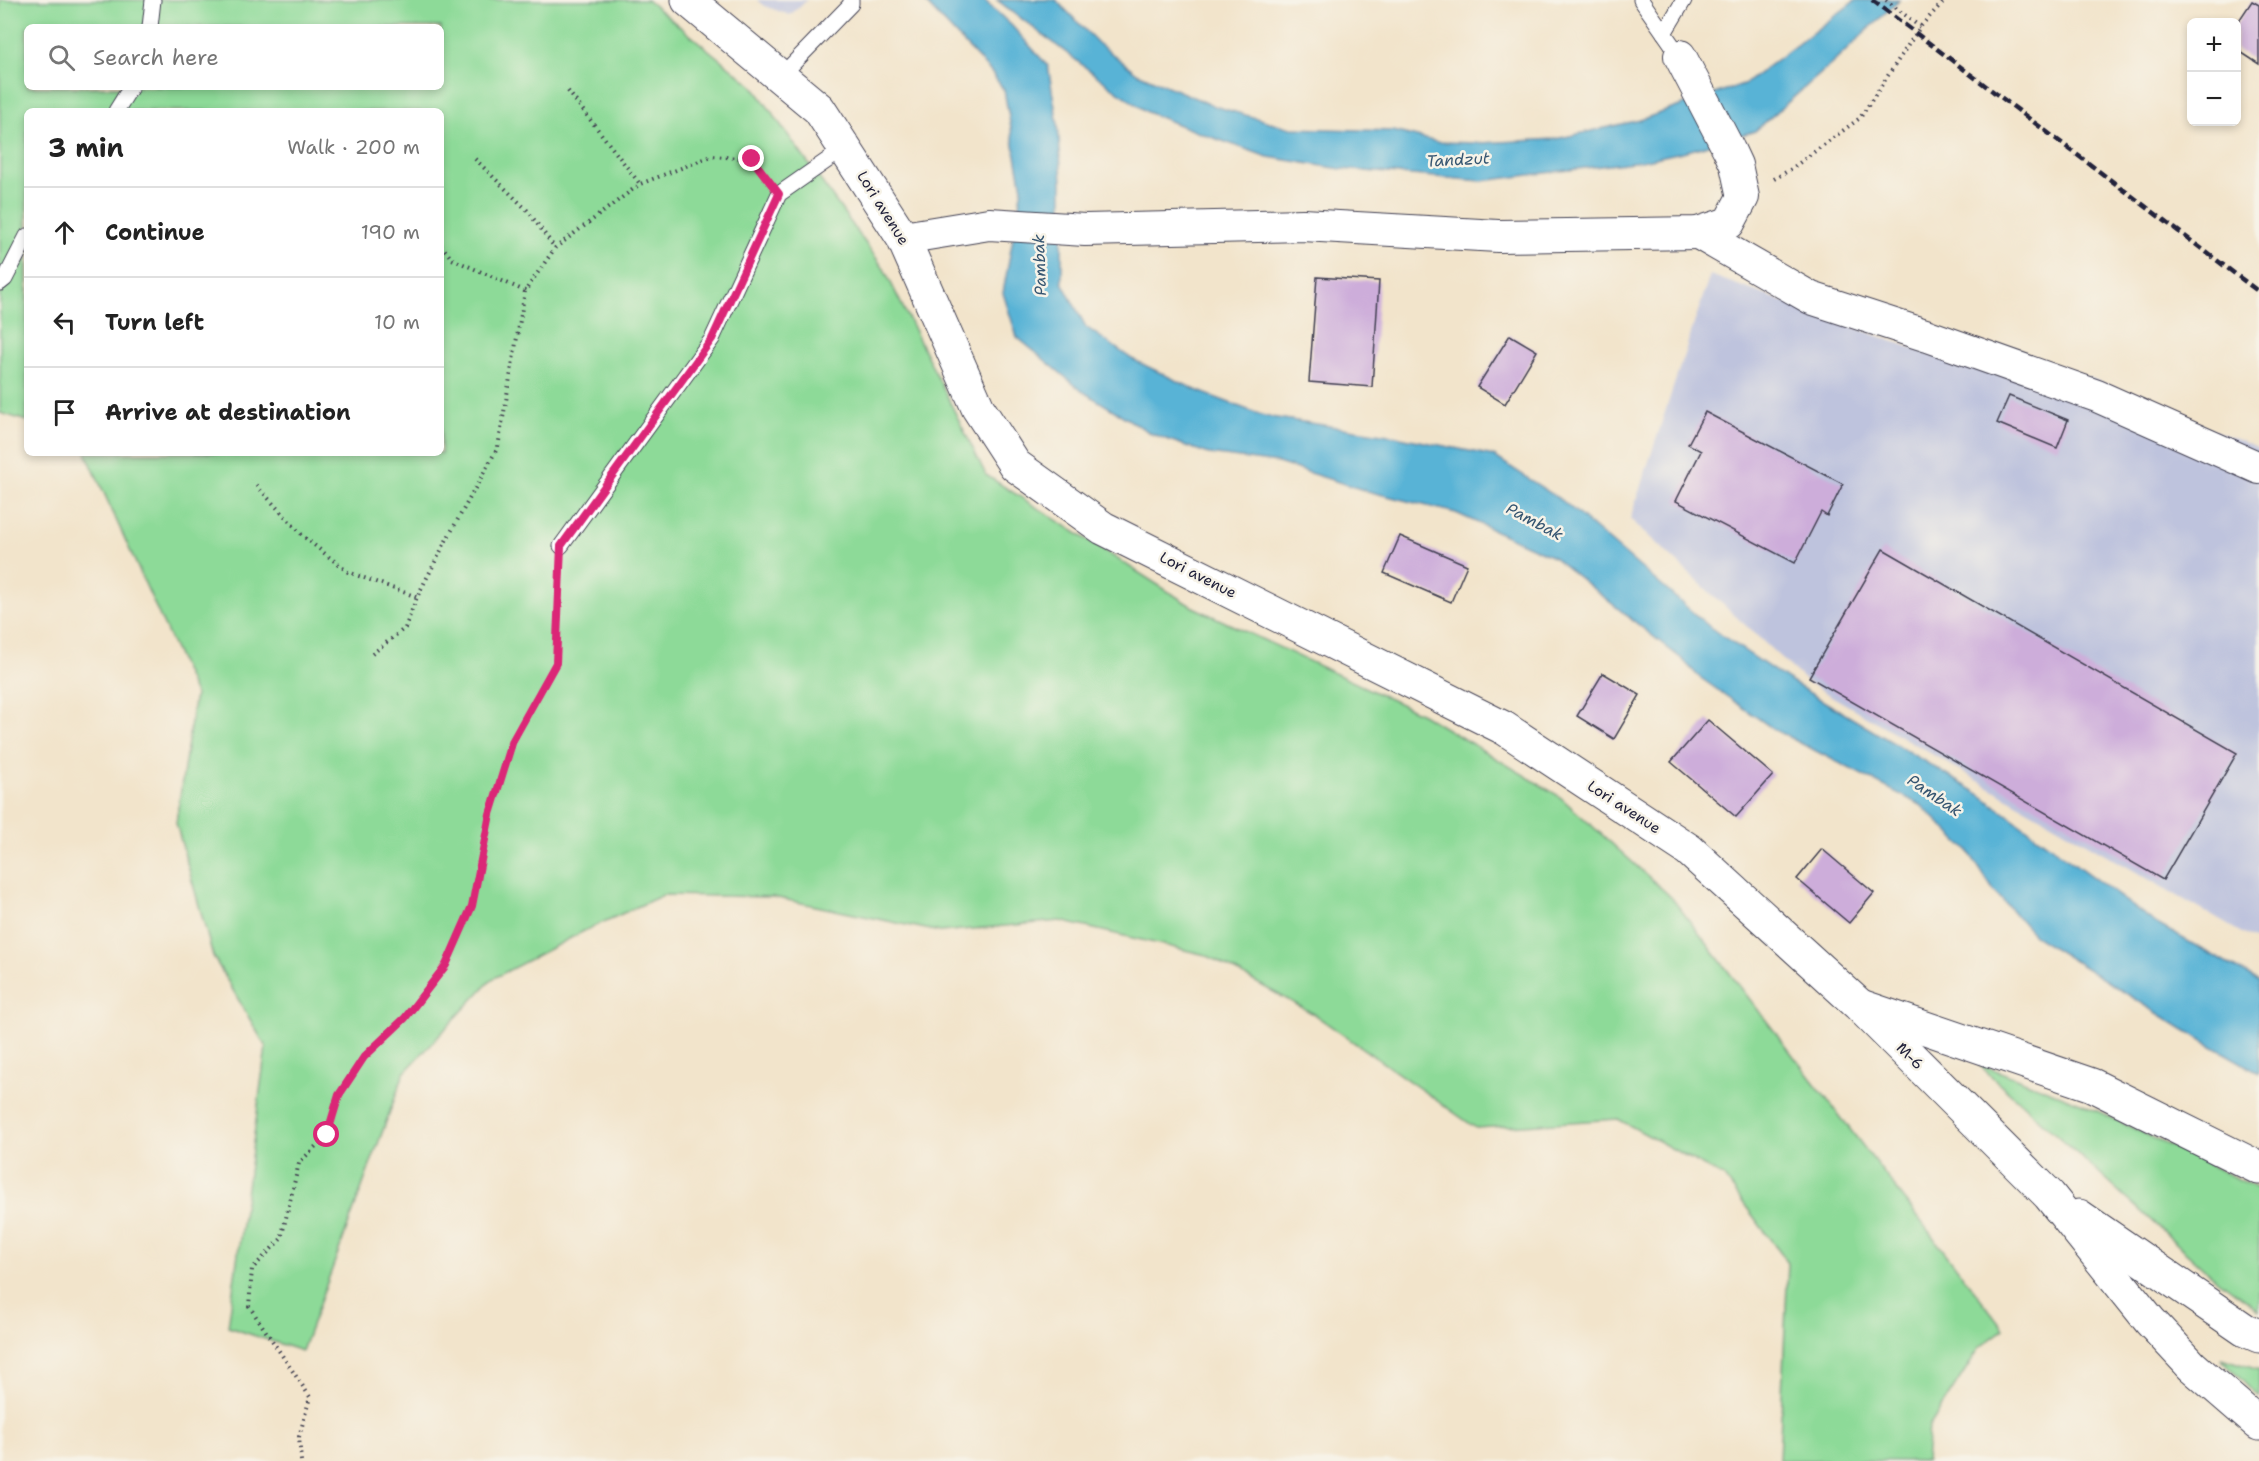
<!DOCTYPE html>
<html lang="en">
<head>
<meta charset="utf-8">
<style>
  body { margin:0; font-family:"Shantell Sans",sans-serif; background:#f6f6f6; color:#222 }
  .controls { position:absolute; right:18px; top:18px; display:grid; overflow:hidden; border-radius:9px; box-shadow:0 3px 9px #0003 }
  .controls button { width:54px; height:54px; display:grid; place-items:center; padding:0; border:0; border-bottom:2px solid #e0e0e0; background:#fff; color:#222; font:30px sans-serif }
  .stop { position:absolute; width:18px; height:18px; margin:-14px; border:4px solid #db2777; border-radius:50%; background:#fff }
  .stop.end { background:#db2777; border-color:#fff; box-shadow:0 2px 6px #0008 }
  .list { margin:0; padding:0; list-style:none }
  h2 { display:flex; justify-content:space-between; align-items:center; height:78px; margin:0; padding:0 24px; font-size:26px }
  h2 small { font-size:20px; font-weight:400; color:#767676 }
  .list li { display:grid; grid-template-columns:39px 1fr auto; gap:18px; align-items:center; box-sizing:border-box; height:90px; padding:0 24px; border-top:2px solid #e0e0e0 }
  .list b { display:block; font-size:22px; white-space:nowrap }
  .list em { font-size:20px; font-style:normal; color:#767676 }
  .icon { flex:none; width:33px; height:33px; fill:none; stroke:currentColor; stroke-width:2; stroke-linecap:round; stroke-linejoin:round }
  .map { position:relative; flex:none; width:2259px; height:1461px; overflow:hidden }
  .search { position:absolute; background:#fff; box-shadow:0 3px 9px #0003; left:24px; top:24px; width:420px; height:66px; display:flex; align-items:center; gap:15px; box-sizing:border-box; padding:0 21px; border-radius:9px; color:#767676; font-size:22px }
  .panel { position:absolute; background:#fff; box-shadow:0 3px 9px #0003; left:24px; top:108px; width:420px; height:348px; border-radius:9px }
  .map>svg:first-child { display:block }
</style>
</head>
<body>
<div class="map">
<svg width="2259" height="1461" viewBox="0 0 2259 1461">
  <rect width="100%" height="100%" fill="#f7f3e8"/>
  <filter id="ink" filterUnits="userSpaceOnUse"><feTurbulence type="fractalNoise" baseFrequency=".0167" numOctaves="2"/><feDisplacementMap in="SourceGraphic" scale="12" xChannelSelector="R" yChannelSelector="G"/><feConvolveMatrix kernelMatrix="1 2 1 2 8 2 1 2 1" color-interpolation-filters="sRGB"/></filter>
  <filter id="wash" filterUnits="userSpaceOnUse"><feTurbulence type="fractalNoise" baseFrequency=".008" numOctaves="4" result="noise"/><feDisplacementMap in="SourceGraphic" scale="24" xChannelSelector="R" yChannelSelector="G"/><feGaussianBlur stdDeviation="1.35" result="paint"/><feColorMatrix in="noise" values="0 0 0 0 0 0 0 0 0 0 0 0 0 0 0 0 0 1.4 0 .05"/><feComposite in="paint" operator="in"/></filter>
  <g filter="url(#wash)">
    <rect width="100%" height="100%" fill="#f2e4cb"/>
    <g fill="#bec3dd">
      <path d="M757,0H807L790,15L764,6Z"/>
      <path d="M1710,275L1945,360L2091,378L2259,449V943L1807,682L1630,519Z"/>
    </g>
    <g fill="#8dda98" stroke="#587e6a" stroke-width="1.5" fill-rule="evenodd">
      <path d="M0,0H647L753,86L884,269L986,475L1191,606L1422,714L1559,796L1671,897L2004,1329L1980,1347L1929,1427L1926,1461L1779,1460L1788,1263L1724,1177L1618,1119L1476,1128L1312,1013L1206,955L1060,921L940,932L773,897L663,895L584,931L492,979L404,1073L302,1351L228,1327L266,1047L213,956L176,823L195,694L86,453H441V111H27V421L0,413ZM27,27H441V87H27Z"/>
      <path d="M1977,1063L2083,1104L2259,1189V1310L2209,1273Z"/>
      <path d="M2221,1358L2259,1370V1397Z"/>
    </g>
    <g fill="#58b3d6" stroke="#3d6a88" stroke-width="1.5">
      <path d="M923,0H984L1012,26L1048,66L1058,125L1062,182V282L1086,327L1132,359L1198,391L1264,416L1395,436L1494,456L1564,502L1711,628L1788,680L1979,794L2157,924L2259,981V1073L2183,1029L2036,937L1994,891L1969,852L1921,805L1775,730L1698,676L1683,660L1553,557L1456,513L1367,491L1278,463L1209,454L1152,434L1082,391L1017,337L1003,293L1022,188L1004,90L991,72Z"/>
      <path d="M997,0H1056L1098,43L1137,73L1214,106L1291,128L1393,131L1437,142L1480,143L1556,139L1640,120L1746,83L1856,0H1899L1835,61L1755,131L1691,150L1641,161L1482,181L1341,169L1268,157L1197,132L1147,112L1110,86Z"/>
    </g>
    <g id="blocks">
      <g fill="#cdadda">
        <path d="M2252,1L2259,5V64L2236,49V25Z"/>
        <path d="M1317,277L1379,281L1372,387L1309,382Z"/>
        <path d="M1510,335L1537,351L1505,404L1477,387Z"/>
        <path d="M2009,396L2068,420L2057,448L1997,423Z"/>
        <path d="M1705,412L1843,484L1827,516L1821,512L1795,563L1676,501L1701,451L1688,444Z"/>
        <path d="M1400,536L1467,565L1451,602L1384,573Z"/>
        <path d="M1883,549L2237,753L2163,880L1809,677Z"/>
        <path d="M1603,673L1640,695L1614,739L1577,716Z"/>
        <path d="M1708,720L1773,775L1736,817L1671,762Z"/>
        <path d="M1822,849L1874,893L1849,923L1797,879Z"/>
      </g>
    </g>
  </g>
  <g filter="url(#ink)">
    <use href="#blocks" fill-opacity="0" stroke="#413f51" stroke-width="1.5"/>
    <g fill="none" stroke-linecap="round" stroke-linejoin="round">
      <defs>
        <g id="service">
          <path d="M1641,0L1680,56"/>
          <path d="M150,27L153,0"/>
          <path d="M1664,33L1684,0"/>
          <path d="M780,77L851,4V0"/>
          <path d="M116,111L131,87"/>
          <path d="M0,283L5,279L27,236"/>
          <path d="M561,546L712,339L779,194L845,148"/>
        </g>
        <g id="minor">
          <path d="M1698,233L1811,298L1928,336L2097,396L2259,468"/>
          <path d="M903,238L989,224L1085,230L1303,225L1498,236L1698,233L1729,223L1743,197L1736,165L1729,150L1680,56"/>
        </g>
        <g id="trunk">
          <path d="M688,0L819,109L903,238L978,408L1015,465L1103,528L1504,728L1689,850L1858,1004L2049,1195L2150,1321L2192,1366L2259,1424"/>
          <path d="M1864,1007L2092,1085L2259,1168"/>
          <path d="M2079,1216L2245,1330L2259,1336"/>
        </g>
      </defs>
      <use href="#service" stroke="#413f51" stroke-width="17"/>
      <use href="#minor" stroke="#413f51" stroke-width="34"/>
      <use href="#trunk" stroke="#413f51" stroke-width="35"/>
      <g stroke="#413f51" stroke-width="4" stroke-dasharray="1.5 4.5" stroke-linecap="butt">
        <path d="M1886,0L1920,27"/>
        <path d="M568,91L640,184"/>
        <path d="M475,159L527,210L555,248"/>
        <path d="M1774,179L1791,169L1860,118L1920,27L1945,0"/>
        <path d="M441,245L452,259L525,291"/>
        <path d="M256,485L304,537L348,572L417,597"/>
        <path d="M372,654L405,628L417,597L447,539L498,447L525,291L555,248L640,184L712,156L752,159L762,172"/>
        <path d="M301,1461L299,1437L310,1397L249,1306L252,1269L281,1239L299,1163L327,1135L339,1095L364,1057L405,1018L446,965L472,906L490,814L513,740L556,663L560,571"/>
      </g>
      <use href="#service" stroke="#fff" stroke-width="15"/>
      <use href="#minor" stroke="#fff" stroke-width="32"/>
      <use href="#trunk" stroke="#fff" stroke-width="33"/>
      <path stroke="#22223b" stroke-width="4.5" stroke-dasharray="9 4.5" stroke-linecap="butt" d="M1872,0L2259,292"/>
    </g>
  </g>
  <g fill="none" stroke-linecap="round" stroke-linejoin="round" filter="url(#ink)">
    <path stroke="#db2777" stroke-width="8" d="M327,1135L339,1095L364,1057L405,1018L446,965L472,906L490,814L513,740L556,663L561,546L712,339L779,194L752,159"/>
  </g>
  <g text-anchor="middle" stroke-width="5" stroke-linejoin="round" paint-order="stroke">
    <g font-size="15" fill="#22223b" stroke="#f7f3e8">
      <text transform="translate(883 208) rotate(58)" y="5">Lori avenue</text>
      <text transform="translate(1198 575) rotate(27)" y="5">Lori avenue</text>
      <text transform="translate(1624 807) rotate(33)" y="5">Lori avenue</text>
      <text transform="translate(1910 1056) rotate(45)" y="5">M-6</text>
    </g>
    <g font-size="16" font-style="italic" fill="#355571" stroke="#f7f3e8">
      <text transform="translate(1458 159) rotate(-3)" y="6">Tandzut</text>
      <text transform="translate(1039 265) rotate(-92)" y="6">Pambak</text>
      <text transform="translate(1535 521) rotate(28)" y="6">Pambak</text>
      <text transform="translate(1935 795) rotate(34)" y="6">Pambak</text>
    </g>
  </g>
</svg>
<div class="controls">
<button>+</button>
<button>−</button>
</div>
<div class="stop" style="left:327px;top:1135px"></div>
<div class="stop end" style="left:752px;top:159px"></div>
<div class="search"><svg class="icon" aria-label="search" viewBox="0 0 24 24"><circle cx="10" cy="10" r="6"/><path d="M15 15l6 6"/></svg>Search here</div>
<section class="panel">
<h2>3 min<small>Walk · 200 m</small></h2>
<ul class="list">
<li><svg class="icon" aria-label="ahead" viewBox="0 0 24 24"><path d="M12 20V5M6 11l6-6 6 6"/></svg><div><b>Continue</b></div><em>190 m</em></li>
<li><svg class="icon" aria-label="left" viewBox="0 0 24 24"><path d="M17 20v-9H6M10 6l-5 5 5 5"/></svg><div><b>Turn left</b></div><em>10 m</em></li>
<li><svg class="icon" aria-label="arrive" viewBox="0 0 24 24"><path d="M6 21V4h12l-3 4 3 4H6"/></svg><div><b>Arrive at destination</b></div></li>
</ul>
</section>
</div>
</body>
</html>
